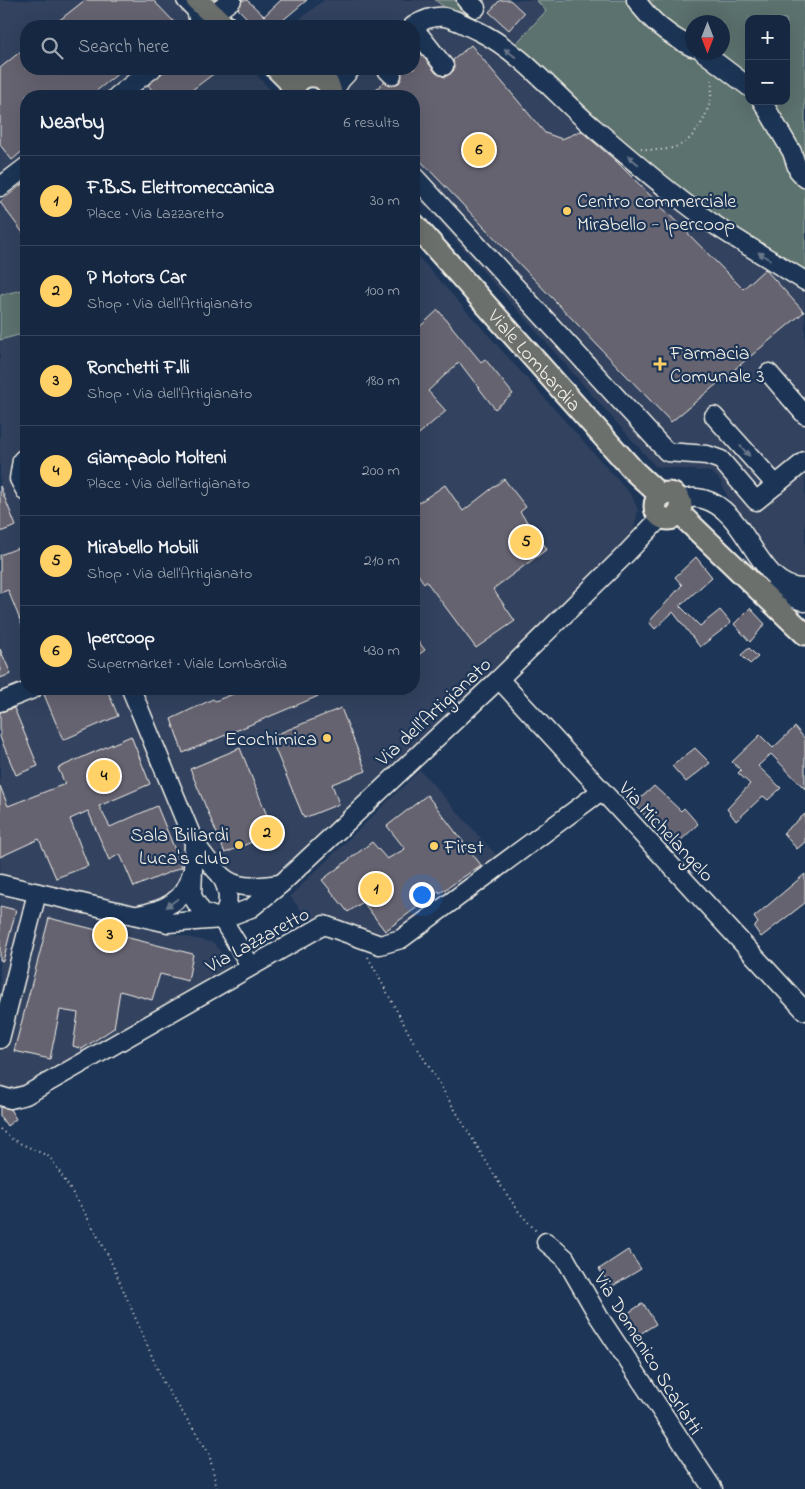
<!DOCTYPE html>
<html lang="en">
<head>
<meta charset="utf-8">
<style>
  body { margin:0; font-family:"Indie Flower",sans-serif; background:#1f3048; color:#f1f3f6 }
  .controls { position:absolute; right:15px; top:15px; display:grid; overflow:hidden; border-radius:10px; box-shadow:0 5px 20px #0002 }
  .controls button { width:45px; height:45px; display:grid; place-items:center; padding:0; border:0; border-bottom:1px solid #35445a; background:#162841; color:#f1f3f6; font:25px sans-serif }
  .compass { position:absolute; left:685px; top:15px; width:45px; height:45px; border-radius:50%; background:#162841; box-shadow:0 5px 20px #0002; rotate:180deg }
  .you { position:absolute; left:421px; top:894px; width:18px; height:18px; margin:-12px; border:4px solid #fff; border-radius:50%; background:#1a73e8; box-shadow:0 0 0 8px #1a73e833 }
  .badge { display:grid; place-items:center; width:32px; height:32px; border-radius:50%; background:#ffd166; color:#111; font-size:16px; font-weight:700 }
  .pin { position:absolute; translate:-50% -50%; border:2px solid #fff; box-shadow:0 1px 5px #0006 }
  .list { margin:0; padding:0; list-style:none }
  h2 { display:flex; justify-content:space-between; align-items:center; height:65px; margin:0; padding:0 20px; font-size:21px }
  h2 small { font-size:16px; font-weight:400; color:#9ea6b1 }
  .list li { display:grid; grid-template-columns:32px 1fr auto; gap:15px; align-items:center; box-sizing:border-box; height:90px; padding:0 20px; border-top:1px solid #35445a }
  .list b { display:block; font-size:19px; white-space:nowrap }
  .list p { margin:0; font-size:16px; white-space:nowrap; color:#9ea6b1 }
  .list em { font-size:16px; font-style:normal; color:#9ea6b1 }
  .icon { flex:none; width:28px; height:28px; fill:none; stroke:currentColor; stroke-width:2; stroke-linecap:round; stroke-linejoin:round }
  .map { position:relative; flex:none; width:805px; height:1489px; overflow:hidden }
  .search { position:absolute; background:#162841; box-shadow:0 5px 20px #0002; left:20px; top:20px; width:400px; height:55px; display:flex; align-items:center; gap:12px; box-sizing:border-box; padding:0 18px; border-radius:20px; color:#9ea6b1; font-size:19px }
  .panel { position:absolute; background:#162841; box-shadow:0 5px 20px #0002; left:20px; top:90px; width:400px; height:605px; border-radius:20px }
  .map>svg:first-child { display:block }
</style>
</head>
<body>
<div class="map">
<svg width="805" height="1489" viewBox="0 0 805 1489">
  <rect width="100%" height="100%" fill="#1d3557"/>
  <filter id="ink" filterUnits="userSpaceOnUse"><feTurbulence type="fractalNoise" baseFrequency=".02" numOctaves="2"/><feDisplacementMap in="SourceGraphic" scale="10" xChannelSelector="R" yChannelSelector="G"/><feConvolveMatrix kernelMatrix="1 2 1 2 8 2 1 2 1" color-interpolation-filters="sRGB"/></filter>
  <g filter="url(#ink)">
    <g fill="#33435f">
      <path d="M0,0H181L209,26H26V69H251L276,96H26V289L0,295Z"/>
      <path d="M324,0H435L466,24L485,0H536L546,11L513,47L805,276V582L788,578L732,507L720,480L711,472L655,466L414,193V96H339V88L326,69H414V26H291Z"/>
      <path d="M414,252L632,496L638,510L632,538L279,875L256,878L232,874L206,847L188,857L171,898L132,911L0,877V340L26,333V689H414Z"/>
      <path d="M420,770L497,856L398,932L380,936L354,931L328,919L308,920L290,896Z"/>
      <path d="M0,895L214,943L230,965L42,1083L11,1091L0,1090Z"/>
    </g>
    <g fill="#5c726e" stroke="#a8b2ab" fill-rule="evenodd">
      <path d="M435,0H485L466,24Z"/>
      <path d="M536,0H805V276L714,220L513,47L546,11ZM749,19H786V101H749ZM692,22H722V52H692Z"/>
      <path d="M26,289V333L0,340V295Z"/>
    </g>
    <g fill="#666471" stroke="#f4f1e8">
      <path d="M85,0H153L178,26H52Z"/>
      <path d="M242,0H247L264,16L281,0H307L276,26H255L238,9Z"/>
      <path d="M500,0H510L524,13L509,30L489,12Z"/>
      <path d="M471,45L545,133L562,139L581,131L615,160L743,289L765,269L804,312L671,422L414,154V96H368L384,82L390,85L399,83L402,77L400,69H414V56L419,51L436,73L445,77L454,70L453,60Z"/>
      <path d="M26,47V69H124L90,96H26V148L12,160L0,145V68Z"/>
      <path d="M167,69H220L184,96H157L148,85Z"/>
      <path d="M26,181V237L0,202Z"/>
      <path d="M438,310L481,362L485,359L513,394L495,409L459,362L428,391L446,411L414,438V332Z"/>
      <path d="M504,479L526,507L520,512L547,549L493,589L515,621L476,648L426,581L424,583L414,569V506L445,485L463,511Z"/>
      <path d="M0,486L16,526L0,532Z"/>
      <path d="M26,545V635L8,590L0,593V555Z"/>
      <path d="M696,557L712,577L680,606L700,626L720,610L731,623L700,647L673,612L655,629L649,622L682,585L675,577Z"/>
      <path d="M750,608L765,624L750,642L734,624Z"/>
      <path d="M414,636L425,650L414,658Z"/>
      <path d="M749,648L758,657L750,664L741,655Z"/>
      <path d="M0,649L11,674L0,678Z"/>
      <path d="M50,689H107L118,716L63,740L43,692Z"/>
      <path d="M246,689H335L183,753L171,719L213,699L215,701Z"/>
      <path d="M14,708L38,766L16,775L0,737V712Z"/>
      <path d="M341,708L366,771L332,784L339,804L304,818L270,737Z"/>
      <path d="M795,727L805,739V789L771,754L758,766L781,788L768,800L763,796L736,821L727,809L750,784L738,773L741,770L732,762L760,735L773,748Z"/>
      <path d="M131,736L150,784L99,806L110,827L157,806L182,867L134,887L120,854L109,860L88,811L70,819L88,866L56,878L39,839L0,857V786L8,806L65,784L58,768Z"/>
      <path d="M240,748L274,833L225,853L190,769Z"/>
      <path d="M695,748L710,763L686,782L672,766Z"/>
      <path d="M654,786L681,811L684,808L698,824L676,845L650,817L648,819L634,804Z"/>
      <path d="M427,795L481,865L440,893L439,891L385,931L363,902L348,912L322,880L372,842L387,859L405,849L387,826Z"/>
      <path d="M805,814V842L797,849L783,833Z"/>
      <path d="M805,874V903L761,937L754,927L758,923L754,917Z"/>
      <path d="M0,906L16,910L3,961L0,960Z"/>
      <path d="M49,918L193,954L188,981L160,974L152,1000L120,991L114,1028L82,1049L73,1046L78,1013L60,1010L50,1059L14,1051Z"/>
      <path d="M0,1107L10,1109L16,1119L7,1126L0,1116Z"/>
      <path d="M628,1250L641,1269L611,1287L599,1269Z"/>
      <path d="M643,1303L656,1324L635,1337L622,1317Z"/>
    </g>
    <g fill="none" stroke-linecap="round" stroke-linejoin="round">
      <defs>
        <g id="minor">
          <path d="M186,0L196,10L200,26"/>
          <path d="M466,0L476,8"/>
          <path d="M636,0C651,22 669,36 692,47"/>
          <path d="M211,16L232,0"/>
          <path d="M413,26C440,9 451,18 478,31C523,53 557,97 594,128C635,162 675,198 718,227C747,246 776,263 805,281"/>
          <path d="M414,28L444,66"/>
          <path d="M703,52L749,87"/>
          <path d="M386,69L392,75"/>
          <path d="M117,96L152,69"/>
          <path d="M331,96L341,80L351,69"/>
          <path d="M762,101L792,152L798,170L805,178"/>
          <path d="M414,176L667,452L707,455L721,460L756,501L805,461"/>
          <path d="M0,187L26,167"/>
          <path d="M769,373L805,415"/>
          <path d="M714,416L776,485"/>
          <path d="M26,457L22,460L19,479L26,492"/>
          <path d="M681,501C688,497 695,497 703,499C750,511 756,590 805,588"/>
          <path d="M773,590L805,602"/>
          <path d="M499,679L805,1011"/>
          <path d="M131,689L194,842C224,882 228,892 280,884"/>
          <path d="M0,702L33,689"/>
          <path d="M194,842L192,896L202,912L221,919"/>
          <path d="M221,876C230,891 230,904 222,919"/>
          <path d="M0,884L168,923L222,919L251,908L281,884L499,679L625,555L661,517"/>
          <path d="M138,915C164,910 184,902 191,875"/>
          <path d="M222,919L250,965"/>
          <path d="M0,1039L37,893"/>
          <path d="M0,1096L10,1099L26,1095L324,925L380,945L401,939L601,791"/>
          <path d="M546,1242L565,1258L599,1317L713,1489"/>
        </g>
        <g id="major">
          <path d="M197,0L225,26"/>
          <path d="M277,69L289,81L293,91"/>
          <path d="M293,96C293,69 331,69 331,96"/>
          <path id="s1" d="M414,224L634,471L660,495"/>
          <circle cx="668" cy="506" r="13"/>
          <path d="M679,513L805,634"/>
        </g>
      </defs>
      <use href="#minor" stroke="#f4f1e8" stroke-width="21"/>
      <use href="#major" stroke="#f4f1e8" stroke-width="25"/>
      <g stroke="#f4f1e8" stroke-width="2" stroke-dasharray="1 4" stroke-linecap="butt">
        <path d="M641,148C655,152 678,150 689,139C705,124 715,98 711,76"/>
        <path d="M368,957L412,1039L501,1186L519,1212L536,1231"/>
        <path d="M0,1129L13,1140L50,1157L82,1208L109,1257L164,1384L209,1453L217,1489"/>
      </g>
      <use href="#minor" stroke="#1d3557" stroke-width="18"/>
      <use href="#major" stroke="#6c706d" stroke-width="21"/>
    </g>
    <defs><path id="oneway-solid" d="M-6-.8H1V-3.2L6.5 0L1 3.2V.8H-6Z" transform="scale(1.25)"/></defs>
    <g fill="#68778a">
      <use href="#oneway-solid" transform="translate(510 53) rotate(-143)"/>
      <use href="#oneway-solid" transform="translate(633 160) rotate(-140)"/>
      <use href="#oneway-solid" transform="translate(764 256) rotate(-148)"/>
      <use href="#oneway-solid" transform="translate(745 451) rotate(48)"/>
      <use href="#oneway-solid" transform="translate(172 903) rotate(143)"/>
    </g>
  </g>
  <g fill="#ffd166" stroke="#1d3557" stroke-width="2">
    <circle cx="567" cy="211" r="5"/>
    <path d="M657.5 356.5h5v5h5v5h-5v5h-5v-5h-5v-5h5z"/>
    <circle cx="327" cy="738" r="5"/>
    <circle cx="239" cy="845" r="5"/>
    <circle cx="434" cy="846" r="5"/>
  </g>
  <g text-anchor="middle" stroke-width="4.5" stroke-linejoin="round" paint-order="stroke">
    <g font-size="20" fill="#f4f1e8" stroke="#1d3557" text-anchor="start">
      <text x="577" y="207">Centro commerciale<tspan x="577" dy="23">Mirabello - Ipercoop</tspan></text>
      <text x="670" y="359">Farmacia<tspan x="670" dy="23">Comunale 3</tspan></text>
      <text x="317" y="745" text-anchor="end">Ecochimica</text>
      <text x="229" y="841" text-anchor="end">Sala Biliardi<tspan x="229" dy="23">Luca's club</tspan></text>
      <text x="444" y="853">First</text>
    </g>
    <g font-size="20" fill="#f4f1e8" stroke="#1d3557">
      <text dy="7" stroke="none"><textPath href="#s1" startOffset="182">Viale Lombardia</textPath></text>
      <text transform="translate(433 711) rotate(-43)" y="7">Via dell'Artigianato</text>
      <text transform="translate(667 831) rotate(47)" y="7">Via Michelangelo</text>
      <text transform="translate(257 939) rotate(-29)" y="7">Via Lazzaretto</text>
      <text transform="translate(649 1353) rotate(58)" y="7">Via Domenico Scarlatti</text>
    </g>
  </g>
</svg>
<div class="controls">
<button>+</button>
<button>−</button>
</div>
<svg class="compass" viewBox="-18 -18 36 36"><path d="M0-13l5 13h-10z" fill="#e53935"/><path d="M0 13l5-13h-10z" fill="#9ea6b1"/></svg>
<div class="you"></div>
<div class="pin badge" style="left:376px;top:889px">1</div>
<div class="pin badge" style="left:267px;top:833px">2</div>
<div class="pin badge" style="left:110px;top:935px">3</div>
<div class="pin badge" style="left:104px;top:776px">4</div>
<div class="pin badge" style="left:526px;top:542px">5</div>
<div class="pin badge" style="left:479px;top:150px">6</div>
<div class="search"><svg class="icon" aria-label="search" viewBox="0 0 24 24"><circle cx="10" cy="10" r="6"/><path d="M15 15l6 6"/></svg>Search here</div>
<section class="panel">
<h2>Nearby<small>6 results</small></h2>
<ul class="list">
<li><span class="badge">1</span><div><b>F.B.S. Elettromeccanica</b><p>Place · Via Lazzaretto</p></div><em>30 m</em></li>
<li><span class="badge">2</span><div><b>P Motors Car</b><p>Shop · Via dell'Artigianato</p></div><em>100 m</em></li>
<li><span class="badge">3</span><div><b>Ronchetti F.lli</b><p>Shop · Via dell'Artigianato</p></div><em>180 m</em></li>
<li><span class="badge">4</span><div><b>Giampaolo Molteni</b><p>Place · Via dell'artigianato</p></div><em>200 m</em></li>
<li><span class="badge">5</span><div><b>Mirabello Mobili</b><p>Shop · Via dell'Artigianato</p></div><em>210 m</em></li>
<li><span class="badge">6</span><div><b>Ipercoop</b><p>Supermarket · Viale Lombardia</p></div><em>430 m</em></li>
</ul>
</section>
</div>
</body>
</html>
